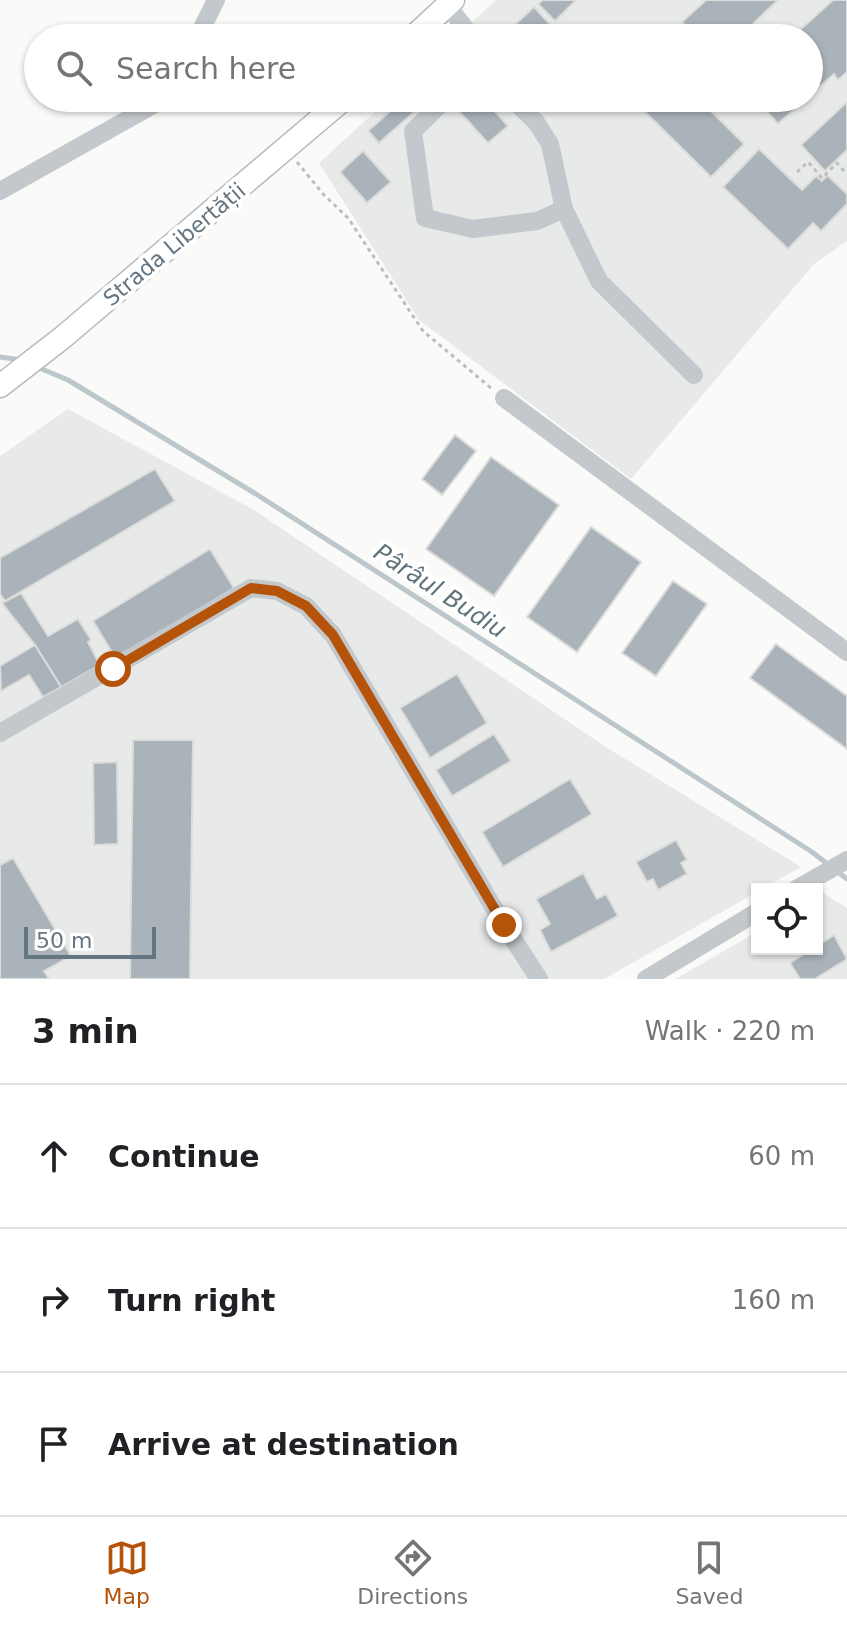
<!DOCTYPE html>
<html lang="en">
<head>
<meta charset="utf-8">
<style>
  body { margin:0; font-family:"DejaVu Sans",sans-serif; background:#f2f2f2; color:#202124 }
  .controls { position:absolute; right:24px; bottom:24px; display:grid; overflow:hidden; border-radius:0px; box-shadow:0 2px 6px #0004 }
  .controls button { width:72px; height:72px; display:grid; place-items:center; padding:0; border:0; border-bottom:2px solid #e0e0e0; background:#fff; color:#202124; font:40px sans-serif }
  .scale { position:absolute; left:24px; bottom:20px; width:132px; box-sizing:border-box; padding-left:8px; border:4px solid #657683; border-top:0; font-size:22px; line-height:28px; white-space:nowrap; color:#657683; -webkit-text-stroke:6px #fff; paint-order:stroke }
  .stop { position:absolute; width:24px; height:24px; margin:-18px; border:6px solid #b45309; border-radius:50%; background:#fff }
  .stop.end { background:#b45309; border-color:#fff; box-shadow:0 2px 8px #0008 }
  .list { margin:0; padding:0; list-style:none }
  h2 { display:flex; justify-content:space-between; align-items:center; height:104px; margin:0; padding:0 32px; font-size:34px }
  h2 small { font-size:26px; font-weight:400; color:#757577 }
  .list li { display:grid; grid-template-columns:52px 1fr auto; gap:24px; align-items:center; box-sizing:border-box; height:144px; padding:0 32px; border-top:2px solid #e0e0e0 }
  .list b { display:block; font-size:30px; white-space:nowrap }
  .list em { font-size:26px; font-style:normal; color:#757577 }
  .icon { flex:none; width:44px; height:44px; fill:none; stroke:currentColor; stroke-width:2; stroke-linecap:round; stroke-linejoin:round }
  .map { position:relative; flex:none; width:847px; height:979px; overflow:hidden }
  .search { position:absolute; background:#fff; box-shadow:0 2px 6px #0004; left:24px; right:24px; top:24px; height:88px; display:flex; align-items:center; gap:20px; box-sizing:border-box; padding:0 28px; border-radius:44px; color:#757577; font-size:30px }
  .sheet { height:536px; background:#fff }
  nav { display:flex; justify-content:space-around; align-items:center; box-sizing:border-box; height:112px; border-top:2px solid #e0e0e0; background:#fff; font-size:22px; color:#757577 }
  nav a { display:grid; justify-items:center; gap:4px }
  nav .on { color:#b45309 }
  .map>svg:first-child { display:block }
</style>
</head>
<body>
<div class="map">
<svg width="847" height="979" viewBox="0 0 847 979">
  <rect width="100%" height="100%" fill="#fafaf8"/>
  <g fill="#e8e9e9">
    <path d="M496,0H847V241L814,264L631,479L419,320L319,163L390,98H809V38H455Z"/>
    <path d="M68,409L254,510L606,747L801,867L762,889H757V892L604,979H0V456Z"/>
    <path d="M823,893L847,908V979H675L757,932V949H817V897Z"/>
  </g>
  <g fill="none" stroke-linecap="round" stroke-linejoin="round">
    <g stroke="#bbc7cb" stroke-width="5">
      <path d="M0,357L21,360"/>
      <path d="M37,367L68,380L256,494L812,852L847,879"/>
    </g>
  </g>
  <g fill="#aab3b9" stroke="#dcdcda" stroke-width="2">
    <path d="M543,0H576L555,21L538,4Z"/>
    <path d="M706,0H778L738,38H697L682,22Z"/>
    <path d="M833,0H847V72L838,80L834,74L809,96V38H791Z"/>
    <path d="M534,7L560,35L557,38H513L507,32Z"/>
    <path d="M405,98H430L379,143L368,131Z"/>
    <path d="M461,98H483L508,126L488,143L453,105Z"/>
    <path d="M631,98H698L744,144L711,177Z"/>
    <path d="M755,98H807L778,124Z"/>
    <path d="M847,102V150L825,171L801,145Z"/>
    <path d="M759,149L802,190L816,176L822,181L827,175L847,194V204L821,231L813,223L788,249L723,187Z"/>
    <path d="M363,151L391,182L367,203L340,172Z"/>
    <path d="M455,435L476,451L442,495L422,479Z"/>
    <path d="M491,457L559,505L494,596L426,549Z"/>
    <path d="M155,469L175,501L5,601L0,594V558Z"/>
    <path d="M591,527L641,562L577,652L527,617Z"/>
    <path d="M210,549L234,588L116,659L93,621Z"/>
    <path d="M673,581L707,604L656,676L622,653Z"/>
    <path d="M21,593L48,636L78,619L91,640L88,642L100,665L61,687L35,645L2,603Z"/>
    <path d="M776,644L847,696V749L750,678Z"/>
    <path d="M35,645L61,687L43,697L29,675L1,691L0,666Z"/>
    <path d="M457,674L487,723L430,758L400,708Z"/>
    <path d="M494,734L511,761L452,796L436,770Z"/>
    <path d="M133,740H193L190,979H130Z"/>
    <path d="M117,762L118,844L94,845L93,763Z"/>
    <path d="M570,779L592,814L503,867L482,832Z"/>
    <path d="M676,840L687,860L681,863L687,874L658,890L653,879L647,882L636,862Z"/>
    <path d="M13,858L71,956L44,971L49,979H0V865Z"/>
    <path d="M583,873L597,899L606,894L618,916L551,952L540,930L550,924L536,899Z"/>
    <path d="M834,935L847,959L815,979H800L790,963L812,949H817V946Z"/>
  </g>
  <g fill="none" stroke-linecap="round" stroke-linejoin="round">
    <defs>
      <g id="major">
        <path d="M412,38L453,0"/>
        <path d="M0,386L62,338L345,98"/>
      </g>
    </defs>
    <use href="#major" stroke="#b5babe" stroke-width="25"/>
    <g stroke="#bbbfc2" stroke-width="3" stroke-dasharray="4 4" stroke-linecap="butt">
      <path d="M297,162L324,195L348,218L423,331L491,388"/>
      <path d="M797,172L808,162L822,178L837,163L844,171"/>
    </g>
    <g stroke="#c3c8cc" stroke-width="18">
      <path d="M447,5L473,38"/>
      <path d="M197,38L216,0"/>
      <path d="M447,98L413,131L425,218L473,229L537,221L564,209"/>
      <path d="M511,98L536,122L550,144L564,209L599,281L694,375"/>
      <path d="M0,191L155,104L162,98"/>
      <path d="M504,398L847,652"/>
      <path d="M0,733L251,588L277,591L306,606L333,635L504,925L539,979"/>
      <path d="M796,889L847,860"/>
      <path d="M646,979L757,912"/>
    </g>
    <use href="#major" stroke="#fff" stroke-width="22"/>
  </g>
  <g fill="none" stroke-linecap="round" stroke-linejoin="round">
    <path stroke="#b45309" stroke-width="10" d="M113,669L251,588L277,591L306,606L333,635L504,925"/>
  </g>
  <g text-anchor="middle" stroke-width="8" stroke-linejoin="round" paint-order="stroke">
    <g font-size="22" fill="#657683" stroke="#fff">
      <text transform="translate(174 244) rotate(-40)" y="8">Strada Libertății</text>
    </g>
    <g font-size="24" font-style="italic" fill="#60757c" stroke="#fff">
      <text transform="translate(440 591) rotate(33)" y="8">Pârâul Budiu</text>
    </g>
  </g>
</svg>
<div class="controls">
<button><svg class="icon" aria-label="locate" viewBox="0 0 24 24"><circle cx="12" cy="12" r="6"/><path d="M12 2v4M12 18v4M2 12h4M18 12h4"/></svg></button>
</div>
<div class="scale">50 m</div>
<div class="stop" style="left:113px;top:669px"></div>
<div class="stop end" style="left:504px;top:925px"></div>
<div class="search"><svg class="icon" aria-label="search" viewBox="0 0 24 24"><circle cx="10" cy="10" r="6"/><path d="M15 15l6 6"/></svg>Search here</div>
</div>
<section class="sheet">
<h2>3 min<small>Walk · 220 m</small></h2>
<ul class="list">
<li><svg class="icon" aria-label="ahead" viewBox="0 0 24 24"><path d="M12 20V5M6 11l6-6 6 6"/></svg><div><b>Continue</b></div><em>60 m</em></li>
<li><svg class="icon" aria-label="right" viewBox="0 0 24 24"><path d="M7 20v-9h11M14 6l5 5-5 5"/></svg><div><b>Turn right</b></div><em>160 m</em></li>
<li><svg class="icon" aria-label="arrive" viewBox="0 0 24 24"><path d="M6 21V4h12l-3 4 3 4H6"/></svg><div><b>Arrive at destination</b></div></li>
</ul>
</section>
<nav>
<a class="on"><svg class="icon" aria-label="map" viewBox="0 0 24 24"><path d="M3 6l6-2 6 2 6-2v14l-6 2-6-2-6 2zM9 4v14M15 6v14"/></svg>Map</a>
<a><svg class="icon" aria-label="directions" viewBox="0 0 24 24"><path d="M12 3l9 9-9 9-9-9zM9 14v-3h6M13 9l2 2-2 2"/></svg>Directions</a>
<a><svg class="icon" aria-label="saved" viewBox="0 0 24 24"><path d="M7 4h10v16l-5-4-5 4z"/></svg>Saved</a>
</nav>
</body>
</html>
